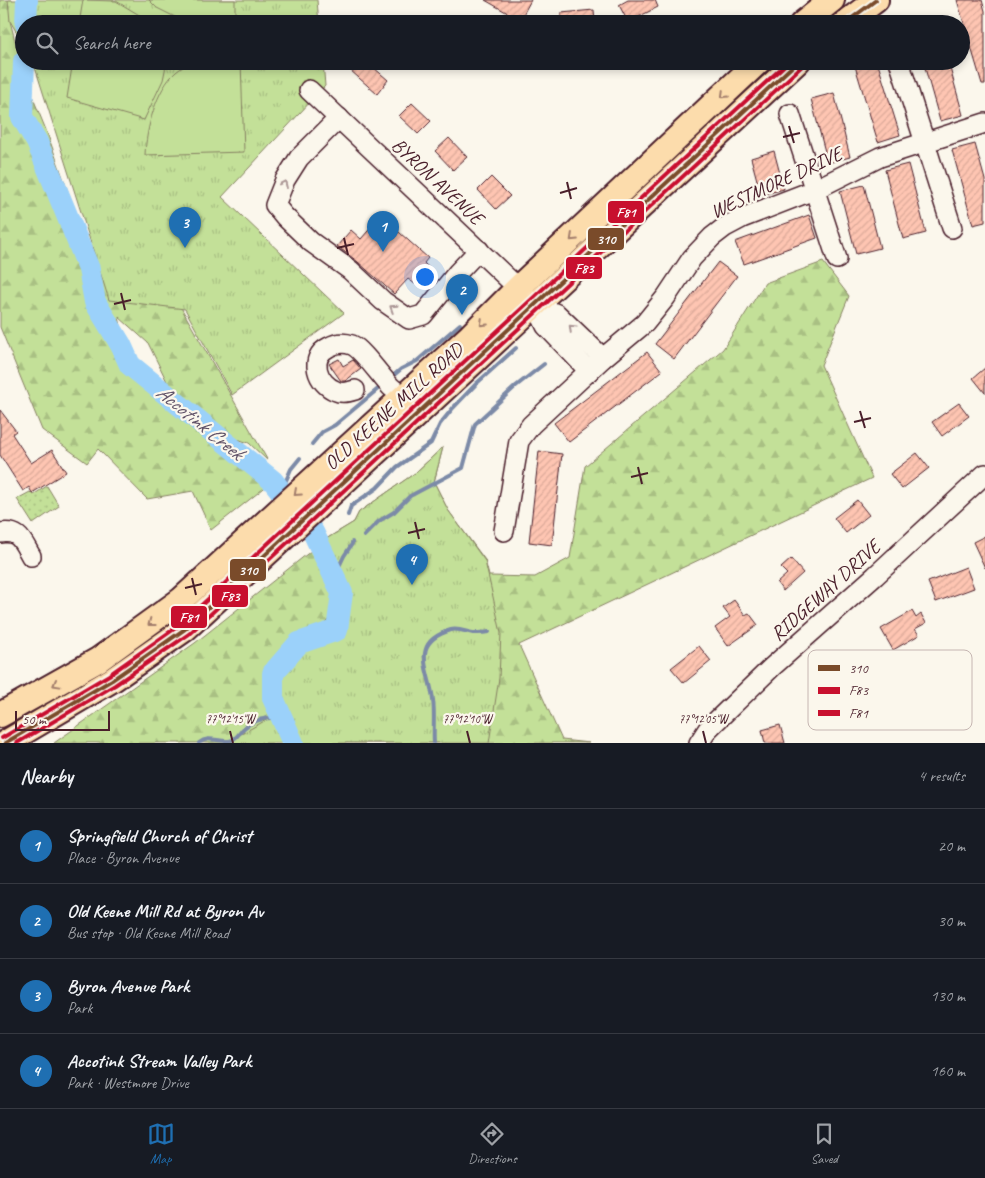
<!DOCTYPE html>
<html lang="en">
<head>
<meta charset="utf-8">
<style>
  body { margin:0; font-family:Caveat,sans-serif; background:#20242c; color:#f1f3f6 }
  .scale { position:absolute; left:15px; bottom:12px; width:95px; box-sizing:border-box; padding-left:5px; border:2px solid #4a1f2b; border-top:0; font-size:14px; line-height:18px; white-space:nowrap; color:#4a1f2b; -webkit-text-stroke:4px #fbf7ec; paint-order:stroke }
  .you { position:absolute; left:424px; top:276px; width:18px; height:18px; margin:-12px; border:4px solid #fff; border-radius:50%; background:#1a73e8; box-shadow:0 0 0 8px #1a73e833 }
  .badge { display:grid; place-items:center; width:32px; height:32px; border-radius:50%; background:#1f6fb2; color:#fff; font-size:16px; font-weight:700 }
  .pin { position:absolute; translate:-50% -41px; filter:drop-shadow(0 1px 2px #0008) }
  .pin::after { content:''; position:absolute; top:26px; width:18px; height:15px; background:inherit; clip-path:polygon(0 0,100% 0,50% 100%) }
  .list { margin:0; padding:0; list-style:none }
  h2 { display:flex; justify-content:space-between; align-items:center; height:65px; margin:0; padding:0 20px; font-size:21px }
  h2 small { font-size:16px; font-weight:400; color:#9ea1a6 }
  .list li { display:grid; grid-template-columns:32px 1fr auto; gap:15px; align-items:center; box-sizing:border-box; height:75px; padding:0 20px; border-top:1px solid #363941 }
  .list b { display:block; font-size:19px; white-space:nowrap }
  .list p { margin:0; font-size:16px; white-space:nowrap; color:#9ea1a6 }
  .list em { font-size:16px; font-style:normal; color:#9ea1a6 }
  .icon { flex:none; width:28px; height:28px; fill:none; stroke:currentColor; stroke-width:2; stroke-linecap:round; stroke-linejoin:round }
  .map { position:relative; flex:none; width:985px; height:743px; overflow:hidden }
  .search { position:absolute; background:#171b24; box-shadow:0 2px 8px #0003; left:15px; right:15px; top:15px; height:55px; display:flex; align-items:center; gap:12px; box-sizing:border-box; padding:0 18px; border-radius:28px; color:#9ea1a6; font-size:19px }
  .sheet { height:365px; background:#171b24 }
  nav { display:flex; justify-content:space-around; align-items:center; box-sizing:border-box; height:70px; border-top:1px solid #363941; background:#171b24; font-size:14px; color:#9ea1a6 }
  nav a { display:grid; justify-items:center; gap:2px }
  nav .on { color:#1f6fb2 }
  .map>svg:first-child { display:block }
</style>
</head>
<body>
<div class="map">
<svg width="985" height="743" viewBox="0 0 985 743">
  <defs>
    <pattern id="grass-dots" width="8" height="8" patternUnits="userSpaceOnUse" patternTransform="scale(1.25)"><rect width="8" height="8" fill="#c3e098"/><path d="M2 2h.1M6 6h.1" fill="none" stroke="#a9c083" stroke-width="1.8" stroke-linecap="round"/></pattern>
    <pattern id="forest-firs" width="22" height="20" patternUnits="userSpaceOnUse" patternTransform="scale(1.25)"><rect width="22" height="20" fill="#c3e098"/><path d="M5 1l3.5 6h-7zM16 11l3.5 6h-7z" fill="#a9c083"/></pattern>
    <pattern id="park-tufts" width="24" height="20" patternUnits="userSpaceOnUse" patternTransform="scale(1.25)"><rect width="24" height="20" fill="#c3e098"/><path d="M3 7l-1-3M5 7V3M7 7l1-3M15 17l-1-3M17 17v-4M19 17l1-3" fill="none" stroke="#a9c083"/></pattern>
    <pattern id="building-hatch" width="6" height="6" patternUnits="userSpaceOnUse" patternTransform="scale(1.25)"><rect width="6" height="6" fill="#fec5b2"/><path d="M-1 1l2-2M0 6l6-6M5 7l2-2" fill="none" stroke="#dba999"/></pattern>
  </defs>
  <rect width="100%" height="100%" fill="#fbf7ec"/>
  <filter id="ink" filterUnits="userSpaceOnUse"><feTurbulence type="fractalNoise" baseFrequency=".02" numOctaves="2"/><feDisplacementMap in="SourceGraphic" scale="10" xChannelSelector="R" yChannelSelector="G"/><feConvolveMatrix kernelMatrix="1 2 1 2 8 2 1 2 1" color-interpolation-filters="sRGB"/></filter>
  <g filter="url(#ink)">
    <path fill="url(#grass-dots)" stroke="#868062" d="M47,486L59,506L33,524L17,499L30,492L33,495Z"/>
    <g fill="url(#forest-firs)" stroke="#868062" fill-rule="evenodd">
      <path d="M0,0H13L10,21L24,76L46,130L88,247L114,295L179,304L268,461L249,443L219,433L273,481L211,530L193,491L147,499L98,449L87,463L42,430L0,327ZM119,317L148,343L182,412L130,365Z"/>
      <path d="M823,262L849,296L821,365L872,478L519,645L562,740L589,743H54L195,643L326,539L354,522L359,512L415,473L443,447L434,482L448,510L485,560L489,576L535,577L570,558L585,466L723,349L765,283Z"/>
    </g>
    <g fill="url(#park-tufts)" stroke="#868062">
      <path d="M8,0H317L319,24H24V45L10,21Z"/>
      <path d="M33,61H323L325,86L222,197L344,313L232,395L185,309L109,300Z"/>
      <path d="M443,447L434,482L448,510L485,561L501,633L499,678L489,743H225L286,709L279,673L337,610L326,539L354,522L359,512L415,473Z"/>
    </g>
    <g fill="#c3e098" stroke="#868062">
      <path d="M83,0L116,1L141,16L149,24H79Z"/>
      <path d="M149,0H235V24L187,23L157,8Z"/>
      <path d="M73,61H167L163,80L144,120L67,98Z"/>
      <path d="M193,61H241L244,152L145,155C146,130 156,89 176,72C181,68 187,64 193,61Z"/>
    </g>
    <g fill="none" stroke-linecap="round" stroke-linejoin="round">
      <g stroke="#7b8aa7" stroke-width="4">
        <path d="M394,375L401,369L417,361L460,324"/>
        <path d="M312,444L322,432L335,425L378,389"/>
        <path d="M281,492L291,469L300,458"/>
        <path d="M348,515L351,506L377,488L397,467L431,443L440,424L453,408L477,383L516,348"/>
        <path d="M364,536L379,521L394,512L410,496L463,468L475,424L516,386L544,364"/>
        <path d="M334,577L344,556L352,544V542"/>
        <path d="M199,743C209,735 217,742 229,741C236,740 239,733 244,728C254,719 269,717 282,718"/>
        <path d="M434,743C433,729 435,714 433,700C430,670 408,643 451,630C458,628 466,632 473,633C478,633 484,633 489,632"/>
      </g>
      <g stroke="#9bd1fa" stroke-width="22">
        <path d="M26,24L27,0"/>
        <path d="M24,61L22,117L37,142L89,269L95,302L121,345L130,365L273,481L313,532L342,593L337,630L299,643L273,673V698L293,743"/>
      </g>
    </g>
    <g fill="url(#building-hatch)" stroke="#4a1f2b">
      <path d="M485,0H531L520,20Z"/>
      <path d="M628,0H655L658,7L628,22L619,5Z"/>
      <path d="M957,0H982L985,11V84H982Z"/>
      <path d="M594,10L595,24H561V13Z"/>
      <path d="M358,61H366L388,80L377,94L350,70Z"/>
      <path d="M871,61H877L900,135L878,142L855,66Z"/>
      <path d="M923,61H948L963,115L940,121Z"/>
      <path d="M834,93L850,157L828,163L811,99Z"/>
      <path d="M412,103L431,121L418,134L399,116Z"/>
      <path d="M449,138L467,157L453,170L435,151Z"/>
      <path d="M975,144L985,180V222L973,225L952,150Z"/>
      <path d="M774,151L784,189L761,195L751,158Z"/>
      <path d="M908,164L926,233L903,239L885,170Z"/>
      <path d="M491,177L510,196L496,209L478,190Z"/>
      <path d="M864,185L880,248L856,254L840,191Z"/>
      <path d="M809,215L817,238L744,264L735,242Z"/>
      <path d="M381,216L428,258L424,263L429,268L415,284L408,279L394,294L358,262L337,246L351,230L361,239Z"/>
      <path d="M718,262L737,276L674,359L655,344Z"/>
      <path d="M647,352L662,371L569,442L554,423Z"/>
      <path d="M339,359L343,366L353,360L361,369L345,381H341L329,364Z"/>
      <path d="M985,368V393L973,378Z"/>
      <path d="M959,403L969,416L942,436L932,422Z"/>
      <path d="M0,410L16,431L12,434L31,463L52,450L66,472L32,493L29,487L23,491L0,455Z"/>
      <path d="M539,451L562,454L552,545L529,542Z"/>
      <path d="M917,453L929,468L902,489L890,474Z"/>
      <path d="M857,500L869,515L846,533L834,518Z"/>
      <path d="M985,536V568L973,542Z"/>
      <path d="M791,559L803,573L783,591L777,583L787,574L781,568Z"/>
      <path d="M966,567L974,588L936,602L928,582Z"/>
      <path d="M734,600L745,615L749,613L758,625L728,646L715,628L730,617L723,608Z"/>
      <path d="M912,611L916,618L921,614L926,623L915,629L919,635L893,650L881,629Z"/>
      <path d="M699,646L711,661L684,683L671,668Z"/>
      <path d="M780,725L785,743H765L762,730Z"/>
    </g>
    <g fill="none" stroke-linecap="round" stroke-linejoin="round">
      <defs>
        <g id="minor">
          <path d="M899,61L952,228"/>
          <path d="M309,90L536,305L557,314L603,358"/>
          <path d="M790,114L837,259"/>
          <path d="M339,118L299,158L285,180L275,205L285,217L311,242L350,270L383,301L409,319L423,315L458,272L479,250"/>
          <path d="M536,305L546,326L589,371"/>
          <path d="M355,390C349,392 342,394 336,391C317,384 308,357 329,347C336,343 344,342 352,345C362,349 382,378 391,387C395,391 400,393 404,396"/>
          <path d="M504,531L519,441L531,425L603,358L645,323L666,297L692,258L712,237L725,227L742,218L814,190L880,157L985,123"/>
          <path d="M0,533C20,530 22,541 31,556"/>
          <path d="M699,743L708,729L772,667L875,576L985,474"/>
        </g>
        <g id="major">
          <path d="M802,24L832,0"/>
          <path d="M844,24L876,0"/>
          <path d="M0,715L98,660L181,600L470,336L518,288L759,61"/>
          <path d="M5,743L112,680L185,629L798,61"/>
        </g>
      </defs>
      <use href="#minor" stroke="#4a1f2b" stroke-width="22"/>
      <use href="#major" stroke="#4a1f2b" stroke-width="28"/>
      <use href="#minor" stroke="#fbf7ec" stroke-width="19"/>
      <use href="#major" stroke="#fcdcac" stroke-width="24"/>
      <defs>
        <g id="bus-1">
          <path d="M844,24L876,0"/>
          <path d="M5,743L112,680L185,629L798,61"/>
        </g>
        <path id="bus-2" d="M17,743L115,685L189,634L802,66"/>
        <path id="bus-3" d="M2,738L109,675L181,624L789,61"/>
      </defs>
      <use href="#bus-1" stroke="#fbf7ec" stroke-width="8"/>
      <use href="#bus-2" stroke="#fbf7ec" stroke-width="8"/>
      <use href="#bus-3" stroke="#fbf7ec" stroke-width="8"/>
      <use href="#bus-1" stroke="#7a4b2a" stroke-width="4"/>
      <use href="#bus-2" stroke="#c8102e" stroke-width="4"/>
      <use href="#bus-3" stroke="#c8102e" stroke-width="4"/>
    </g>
    <defs><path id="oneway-chevron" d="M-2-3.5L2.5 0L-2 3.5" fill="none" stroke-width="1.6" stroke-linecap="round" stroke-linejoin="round" transform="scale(1.25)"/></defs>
    <g stroke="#a37e6c">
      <use href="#oneway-chevron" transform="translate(724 95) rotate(136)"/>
      <use href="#oneway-chevron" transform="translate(573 238) rotate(137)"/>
      <use href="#oneway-chevron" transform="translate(483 323) rotate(136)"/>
      <use href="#oneway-chevron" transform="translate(297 493) rotate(138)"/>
      <use href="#oneway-chevron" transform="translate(151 623) rotate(143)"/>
      <use href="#oneway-chevron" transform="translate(56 684) rotate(151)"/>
    </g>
    <g stroke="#ab9695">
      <use href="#oneway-chevron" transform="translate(284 184) rotate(-65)"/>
      <use href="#oneway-chevron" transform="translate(393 308) rotate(-147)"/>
      <use href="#oneway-chevron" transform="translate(572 328) rotate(-136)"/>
    </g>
  </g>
  <path fill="none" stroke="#4a1f2b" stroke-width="2" d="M789,126L794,143M783,137L800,133M567,182L571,199M560,193L577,188M344,238L348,255M337,248L354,244M121,293L125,310M114,304L131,300M860,411L865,428M854,422L871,418M638,467L642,484M631,477L648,473M415,522L419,539M408,533L425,529M192,578L196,595M185,588L202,584M230,731L233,743M467,731L470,743M703,731L706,743"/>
  <g text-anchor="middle" stroke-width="4.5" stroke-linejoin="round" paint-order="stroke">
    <g font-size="20" fill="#4a1f2b" stroke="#fbf7ec">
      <text transform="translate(438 181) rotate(43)" y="7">BYRON AVENUE</text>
      <text transform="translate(776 182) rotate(-25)" y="7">WESTMORE DRIVE</text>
      <text transform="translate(393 406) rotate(-42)" y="7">OLD KEENE MILL ROAD</text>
      <text transform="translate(825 590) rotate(-42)" y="7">RIDGEWAY DRIVE</text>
    </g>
    <g font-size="21" font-style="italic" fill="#625469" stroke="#fbf7ec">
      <text transform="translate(200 422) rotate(39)" y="7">Accotink Creek</text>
    </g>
  </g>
  <rect x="808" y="650" width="164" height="80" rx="8" fill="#fbf7ec" stroke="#c6b6b2" stroke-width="1"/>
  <rect x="818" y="665" width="22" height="6" fill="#7a4b2a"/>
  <rect x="818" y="687" width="22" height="7" fill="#c8102e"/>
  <rect x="818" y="710" width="22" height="6" fill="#c8102e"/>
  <g font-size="14" fill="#4a1f2b">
    <text x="849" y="673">310</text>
    <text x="849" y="695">F83</text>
    <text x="849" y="718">F81</text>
  </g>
  <g font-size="12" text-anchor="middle" fill="#4a1f2b" stroke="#fbf7ec" stroke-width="4.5" stroke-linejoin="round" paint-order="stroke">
    <text x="230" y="723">77°12'15"W</text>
    <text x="467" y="723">77°12'10"W</text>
    <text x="703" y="723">77°12'05"W</text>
  </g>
  <g stroke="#fbf7ec" stroke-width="2">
    <rect x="607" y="200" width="38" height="24" rx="5" fill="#c8102e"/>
    <rect x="587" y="227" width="38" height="24" rx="5" fill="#7a4b2a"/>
    <rect x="565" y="256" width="38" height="24" rx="5" fill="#c8102e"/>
    <rect x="229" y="558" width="38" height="24" rx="5" fill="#7a4b2a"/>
    <rect x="211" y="584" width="38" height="24" rx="5" fill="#c8102e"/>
    <rect x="170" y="605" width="38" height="24" rx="5" fill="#c8102e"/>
  </g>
  <g font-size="14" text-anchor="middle" font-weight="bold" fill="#fff">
    <text x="626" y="217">F81</text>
    <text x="606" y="244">310</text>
    <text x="584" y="273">F83</text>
    <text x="248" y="575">310</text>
    <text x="230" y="601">F83</text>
    <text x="189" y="622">F81</text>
  </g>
</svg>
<div class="scale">50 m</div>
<div class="you"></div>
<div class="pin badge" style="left:383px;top:252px">1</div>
<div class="pin badge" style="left:462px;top:315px">2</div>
<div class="pin badge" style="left:185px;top:248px">3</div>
<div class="pin badge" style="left:412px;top:585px">4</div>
<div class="search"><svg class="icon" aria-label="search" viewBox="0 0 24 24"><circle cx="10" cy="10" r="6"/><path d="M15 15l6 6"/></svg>Search here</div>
</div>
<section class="sheet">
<h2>Nearby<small>4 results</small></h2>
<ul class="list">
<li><span class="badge">1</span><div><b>Springfield Church of Christ</b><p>Place · Byron Avenue</p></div><em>20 m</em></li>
<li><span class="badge">2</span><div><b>Old Keene Mill Rd at Byron Av</b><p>Bus stop · Old Keene Mill Road</p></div><em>30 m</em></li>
<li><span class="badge">3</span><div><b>Byron Avenue Park</b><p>Park</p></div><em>130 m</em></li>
<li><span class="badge">4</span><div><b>Accotink Stream Valley Park</b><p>Park · Westmore Drive</p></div><em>160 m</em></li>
</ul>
</section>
<nav>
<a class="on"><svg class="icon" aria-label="map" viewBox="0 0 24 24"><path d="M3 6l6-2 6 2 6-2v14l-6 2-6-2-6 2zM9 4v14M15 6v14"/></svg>Map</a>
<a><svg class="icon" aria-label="directions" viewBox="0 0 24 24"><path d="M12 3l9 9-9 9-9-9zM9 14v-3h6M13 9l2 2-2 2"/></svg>Directions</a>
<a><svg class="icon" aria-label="saved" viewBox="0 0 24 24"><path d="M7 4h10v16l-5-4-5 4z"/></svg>Saved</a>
</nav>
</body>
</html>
